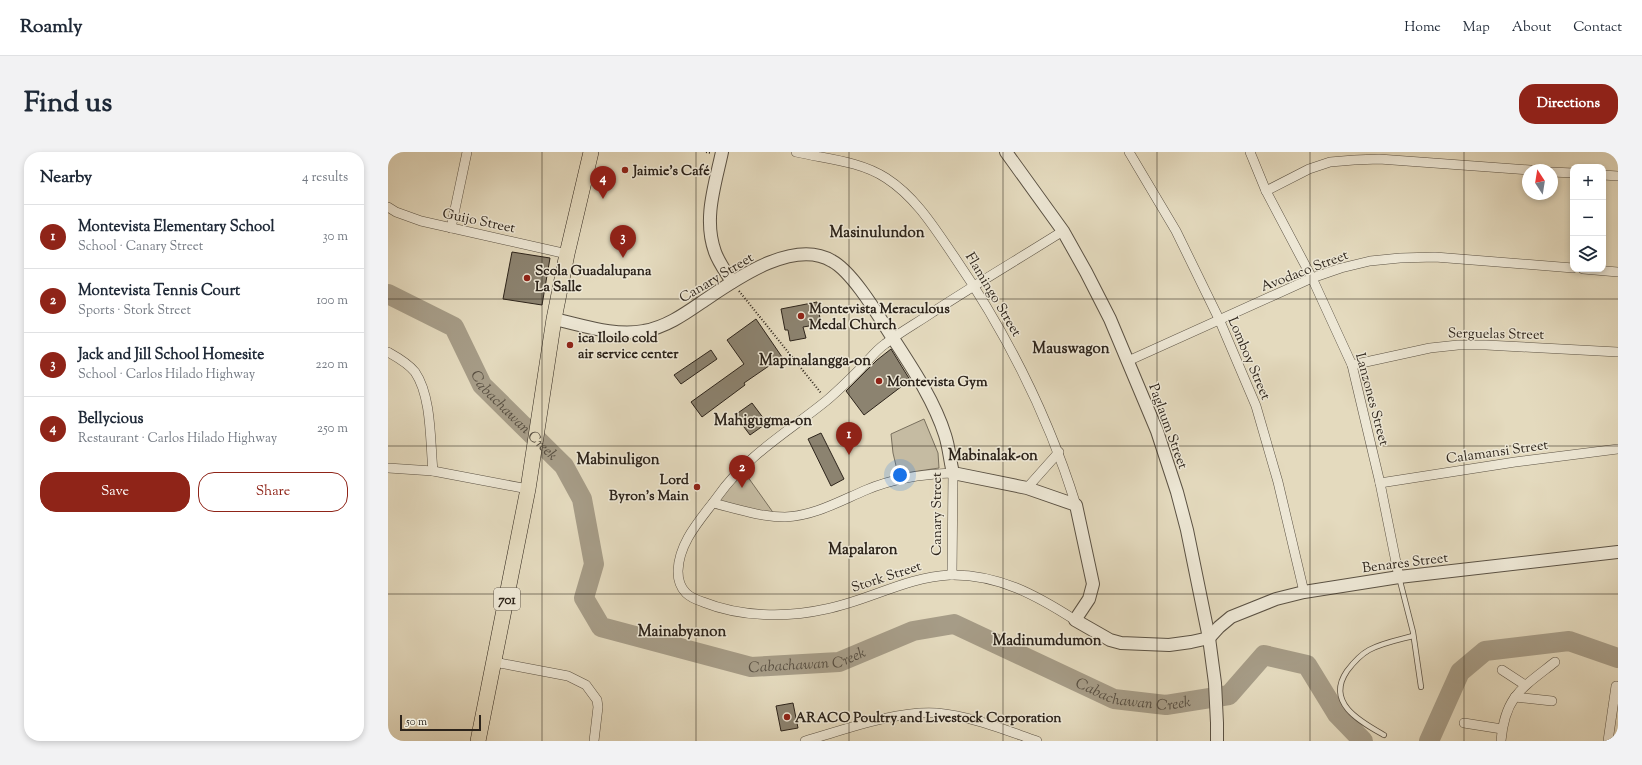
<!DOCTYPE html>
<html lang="en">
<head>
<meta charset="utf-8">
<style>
  body { margin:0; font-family:"Sorts Mill Goudy",serif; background:#f2f2f3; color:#1f2937 }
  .controls { position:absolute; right:12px; top:12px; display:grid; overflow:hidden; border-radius:8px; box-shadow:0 2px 6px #0003 }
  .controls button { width:36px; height:36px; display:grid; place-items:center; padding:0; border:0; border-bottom:1px solid #e0e1e3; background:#fff; color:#1f2937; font:20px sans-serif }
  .compass { position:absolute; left:1134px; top:12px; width:36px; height:36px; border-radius:50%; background:#fff; box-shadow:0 2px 6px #0003; rotate:348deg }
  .scale { position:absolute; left:12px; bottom:10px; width:81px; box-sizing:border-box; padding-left:4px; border:2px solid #2d241b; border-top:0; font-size:11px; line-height:14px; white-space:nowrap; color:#2d241b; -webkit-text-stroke:3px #ede7d5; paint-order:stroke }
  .you { position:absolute; left:512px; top:323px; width:14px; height:14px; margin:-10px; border:3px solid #fff; border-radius:50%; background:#1a73e8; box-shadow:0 0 0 6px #1a73e833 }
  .badge { display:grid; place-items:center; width:26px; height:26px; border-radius:50%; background:#8f2418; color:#fff; font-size:13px; font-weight:700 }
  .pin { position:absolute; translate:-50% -33px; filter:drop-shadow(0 1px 2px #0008) }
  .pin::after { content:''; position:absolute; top:21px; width:14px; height:12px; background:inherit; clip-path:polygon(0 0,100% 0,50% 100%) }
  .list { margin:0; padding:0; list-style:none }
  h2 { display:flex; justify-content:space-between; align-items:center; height:52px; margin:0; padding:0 16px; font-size:17px }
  h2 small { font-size:13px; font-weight:400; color:#747a83 }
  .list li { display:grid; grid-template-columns:26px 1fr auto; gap:12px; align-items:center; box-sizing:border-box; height:64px; padding:0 16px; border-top:1px solid #e0e1e3 }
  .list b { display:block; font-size:15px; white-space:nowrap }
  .list p { margin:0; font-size:13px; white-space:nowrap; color:#747a83 }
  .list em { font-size:13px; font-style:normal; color:#747a83 }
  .actions { display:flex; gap:8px; padding:12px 16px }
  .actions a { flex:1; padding:9px 0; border:1px solid #8f2418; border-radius:16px; text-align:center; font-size:14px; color:#8f2418 }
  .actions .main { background:#8f2418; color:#fff }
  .icon { flex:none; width:22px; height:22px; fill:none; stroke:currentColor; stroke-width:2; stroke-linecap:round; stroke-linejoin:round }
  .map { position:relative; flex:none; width:1230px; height:589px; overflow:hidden; border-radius:16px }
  header { display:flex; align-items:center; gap:24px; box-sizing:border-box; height:56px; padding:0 20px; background:#fff; border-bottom:1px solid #e0e1e3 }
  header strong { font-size:19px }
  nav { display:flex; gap:22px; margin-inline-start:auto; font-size:14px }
  .intro { display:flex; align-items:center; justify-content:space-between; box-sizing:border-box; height:96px; padding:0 24px }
  h1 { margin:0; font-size:28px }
  .button { padding:10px 18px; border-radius:16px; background:#8f2418; color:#fff; font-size:14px; font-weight:700 }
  main { display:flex; gap:24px; padding:0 24px }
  aside { flex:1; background:#fff; border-radius:16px; box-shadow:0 2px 6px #0003 }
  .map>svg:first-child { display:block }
</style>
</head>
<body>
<header>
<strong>Roamly</strong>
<nav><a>Home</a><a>Map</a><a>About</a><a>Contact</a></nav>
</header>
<div class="intro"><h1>Find us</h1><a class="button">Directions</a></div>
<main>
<aside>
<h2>Nearby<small>4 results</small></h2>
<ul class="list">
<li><span class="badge">1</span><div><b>Montevista Elementary School</b><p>School · Canary Street</p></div><em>30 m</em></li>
<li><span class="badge">2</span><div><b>Montevista Tennis Court</b><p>Sports · Stork Street</p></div><em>100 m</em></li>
<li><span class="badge">3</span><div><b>Jack and Jill School Homesite</b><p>School · Carlos Hilado Highway</p></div><em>220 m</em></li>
<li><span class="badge">4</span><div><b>Bellycious</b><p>Restaurant · Carlos Hilado Highway</p></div><em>250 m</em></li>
</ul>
<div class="actions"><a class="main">Save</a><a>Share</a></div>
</aside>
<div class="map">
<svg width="1230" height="589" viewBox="0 0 1230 589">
  <rect width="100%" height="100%" fill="#e4dabe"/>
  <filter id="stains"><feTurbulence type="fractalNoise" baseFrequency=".005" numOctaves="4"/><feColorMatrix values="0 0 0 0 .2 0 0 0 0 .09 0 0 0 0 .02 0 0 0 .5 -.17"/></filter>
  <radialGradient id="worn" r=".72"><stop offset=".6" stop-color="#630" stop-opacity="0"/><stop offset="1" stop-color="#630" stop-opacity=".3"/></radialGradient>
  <g fill="#c5bba2" stroke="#79705e">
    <path d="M536,267L550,301L551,316L510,322L505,301L503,282Z"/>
    <path d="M357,321L389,366L325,350Z"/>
  </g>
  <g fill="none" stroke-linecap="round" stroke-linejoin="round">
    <g stroke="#a69c87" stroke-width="20">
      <path id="s1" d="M0,142L66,175L94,233L176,314L194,347L206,412L196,446L213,475L363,515L451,510L525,479L566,472L726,547L778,553L841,543L876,503L919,513L949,562L975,589"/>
      <path d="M1041,589L1072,520L1097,499L1181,489L1230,506"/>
    </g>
  </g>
  <g fill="#8c8370" stroke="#2d241b">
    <path d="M124,100L162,106L154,153L115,147Z"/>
    <path d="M429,150L433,172L415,175L418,186L402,189L400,178H397L393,157Z"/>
    <path d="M368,167L394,205L356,231L357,233L314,265L303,250L356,212L339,188Z"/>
    <path d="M503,197L522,228L476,263L458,239L489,208Z"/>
    <path d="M323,198L329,207L293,232L286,223Z"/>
    <path d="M364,251L379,271L362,283L347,263Z"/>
    <path d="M433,281L456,327L443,334L420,287Z"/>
    <path d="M405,551L410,576L393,579L388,554Z"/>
  </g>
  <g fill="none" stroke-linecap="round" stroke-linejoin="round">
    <defs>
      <g id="service">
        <path d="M1011,425L1025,480L1033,535"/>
        <path d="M996,583C973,570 937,551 959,519C965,511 972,503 981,498C994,491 1010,488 1025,484"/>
      </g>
      <g id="minor">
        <path d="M408,0C438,7 472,9 498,26C526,44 544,72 563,100C617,178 660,263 688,353"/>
        <path d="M741,0L788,79L831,167L868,254L890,330L916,440"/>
        <path d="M862,0L878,39L924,126L964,213L992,331L1011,425"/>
        <path d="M1164,20L1185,21"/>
        <path d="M1215,23L1230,24"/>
        <path d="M878,39L921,17L942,10L966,8L991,7L1142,18"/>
        <path d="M0,55L8,60L33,69L179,102"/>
        <path d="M63,76L79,0"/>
        <path d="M675,79C632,106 588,132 545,160C529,171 512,180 497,192C487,199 481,208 473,216C462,227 450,239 438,249C401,279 358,304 330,344C314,366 291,389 290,419C290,426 292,435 298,441C302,445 309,448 315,450C352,465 398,466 438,457C480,449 518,425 562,423C610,422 648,443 687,468"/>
        <path d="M1195,117L1230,120"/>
        <path d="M0,200C9,205 20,211 27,220C44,245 42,290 45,319"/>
        <path d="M740,209L924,126L953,116L982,109L1012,106L1047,105L1185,116"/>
        <path d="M964,213L1042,196L1070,193H1098L1230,200"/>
        <path d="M0,316L45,319L140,337"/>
        <path d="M992,331L1127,310L1230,297"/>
        <path d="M639,336L671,300"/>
        <path d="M325,351C349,357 373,365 397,365C426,364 452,349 478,338C506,326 534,322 565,321L564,423"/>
        <path d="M106,510L180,524L198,533L209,548L210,555L206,589"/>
        <path d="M1114,518L1137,533"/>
        <path d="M1127,545L1164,549"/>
        <path d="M1076,571L1114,577"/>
        <path d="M417,589C456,578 509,558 549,561C583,564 617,578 649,589"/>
        <path d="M1113,589C1117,544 1134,536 1167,510"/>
        <path d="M1220,589L1228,534"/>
      </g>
      <g id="tertiary">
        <path d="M334,0C327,33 315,67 327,100C331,111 338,120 344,130"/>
        <path d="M618,0L675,79L698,120L722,167L769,279L789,340L799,378L821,486L827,531L829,571V589"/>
        <path d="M166,167C194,173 227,185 256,179C279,175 298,161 317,148C348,127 406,86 444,109C463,119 487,158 499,177C520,210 545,245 557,283C561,295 562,309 565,321L639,336L688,353L705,432L701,447L687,468L722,488L733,491L781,493L803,490L821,486L831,475L843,465L888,447L916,440L1011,425L1230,400"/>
      </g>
      <path id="primary" d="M90,589L140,337L166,167L179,102L203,0"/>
    </defs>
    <use href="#service" stroke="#5b5244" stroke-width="6"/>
    <use href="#minor" stroke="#5b5244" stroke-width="10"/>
    <use href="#tertiary" stroke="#5b5244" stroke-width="14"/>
    <use href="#primary" stroke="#2d241b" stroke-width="16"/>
    <g stroke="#2d241b" stroke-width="2" stroke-dasharray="1 2" stroke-linecap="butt">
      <path d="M318,0L323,1"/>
      <path d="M351,139L433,241"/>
    </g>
    <use href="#service" stroke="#ede7d5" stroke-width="4.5"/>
    <use href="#minor" stroke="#ede7d5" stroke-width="9"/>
    <use href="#tertiary" stroke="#ede7d5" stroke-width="12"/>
    <use href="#primary" stroke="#e4dabe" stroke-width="15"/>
  </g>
  <path fill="none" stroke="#2d241b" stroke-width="1" stroke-opacity="0.55" d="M154,0V589M308,0V589M461,0V589M615,0V589M769,0V589M922,0V589M1076,0V589M0,147H1230M0,294H1230M0,442H1230"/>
  <g fill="#8f2418" stroke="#ede7d5" stroke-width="1.5">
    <circle cx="237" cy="18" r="4"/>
    <circle cx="139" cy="126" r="4"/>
    <circle cx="413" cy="164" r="4"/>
    <circle cx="182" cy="193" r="4"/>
    <circle cx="491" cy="229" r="4"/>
    <circle cx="309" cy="335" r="4"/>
    <circle cx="399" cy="565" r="4"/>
  </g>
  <g text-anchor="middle" stroke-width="3" stroke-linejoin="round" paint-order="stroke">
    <rect fill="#ede7d5" stroke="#675e53" stroke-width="1" x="106" y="436" width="26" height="22" rx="3"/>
    <g font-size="13" font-weight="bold" fill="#2d241b">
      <text x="119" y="452">701</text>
    </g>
    <g font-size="14" font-weight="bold" fill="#2d241b" stroke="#ede7d5" text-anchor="start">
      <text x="245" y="23">Jaimie's Café</text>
      <text x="147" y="123">Scola Guadalupana<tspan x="147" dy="16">La Salle</tspan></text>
      <text x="421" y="161">Montevista Meraculous<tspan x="421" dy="16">Medal Church</tspan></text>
      <text x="190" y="190">ica Iloilo cold<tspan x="190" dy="16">air service center</tspan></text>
      <text x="499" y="234">Montevista Gym</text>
      <text x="301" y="332" text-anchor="end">Lord<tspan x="301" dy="16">Byron's Main</tspan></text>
      <text x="407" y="570">ARACO Poultry and Livestock Corporation</text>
    </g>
    <g font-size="14" fill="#2d241b" stroke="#ede7d5">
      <text transform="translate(91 68) rotate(12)" y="5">Guijo Street</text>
      <text transform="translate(916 118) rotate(-21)" y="5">Avodaco Street</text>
      <text transform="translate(328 125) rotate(-31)" y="5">Canary Street</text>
      <text transform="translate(606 142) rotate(59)" y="5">Flamingo Street</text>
      <text transform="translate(1108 181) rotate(1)" y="5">Serguelas Street</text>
      <text transform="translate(862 206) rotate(67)" y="5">Lomboy Street</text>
      <text transform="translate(985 247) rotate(75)" y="5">Lanzones Street</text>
      <text transform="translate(781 274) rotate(70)" y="5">Paglaum Street</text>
      <text transform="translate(1109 299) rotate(-8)" y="5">Calamansi Street</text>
      <text transform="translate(548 362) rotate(-90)" y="5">Canary Street</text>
      <text transform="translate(1017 410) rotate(-7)" y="5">Benares Street</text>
      <text transform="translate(498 424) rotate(-18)" y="5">Stork Street</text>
    </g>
    <g font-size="15" font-weight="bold" fill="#2d241b" stroke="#ede7d5">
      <text x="489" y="85">Masinulundon</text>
      <text x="683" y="201">Mauswagon</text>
      <text x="427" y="213">Mapinalangga-on</text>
      <text x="375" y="273">Mahigugma-on</text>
      <text x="605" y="308">Mabinalak-on</text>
      <text x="230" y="312">Mabinuligon</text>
      <text x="475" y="402">Mapalaron</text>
      <text x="294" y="484">Mainabyanon</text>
      <text x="659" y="493">Madinumdumon</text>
    </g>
    <g font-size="15" font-style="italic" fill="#574e41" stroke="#ede7d5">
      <text dy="5" stroke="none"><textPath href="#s1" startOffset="182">Cabachawan Creek</textPath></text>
      <text dy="5" stroke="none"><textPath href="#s1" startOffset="638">Cabachawan Creek</textPath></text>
      <text dy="5" stroke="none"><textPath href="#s1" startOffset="986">Cabachawan Creek</textPath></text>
    </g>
  </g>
  <rect width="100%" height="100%" filter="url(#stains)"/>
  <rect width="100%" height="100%" fill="url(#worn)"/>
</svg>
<div class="controls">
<button>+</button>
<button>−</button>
<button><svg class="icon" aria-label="layers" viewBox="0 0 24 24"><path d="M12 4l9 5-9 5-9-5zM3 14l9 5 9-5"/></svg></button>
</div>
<svg class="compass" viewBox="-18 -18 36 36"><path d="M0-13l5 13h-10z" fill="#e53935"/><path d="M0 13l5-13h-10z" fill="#747a83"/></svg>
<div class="scale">50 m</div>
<div class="you"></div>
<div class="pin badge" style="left:461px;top:303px">1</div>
<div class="pin badge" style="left:354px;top:336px">2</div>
<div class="pin badge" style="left:235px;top:106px">3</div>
<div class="pin badge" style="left:215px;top:47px">4</div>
</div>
</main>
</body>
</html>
